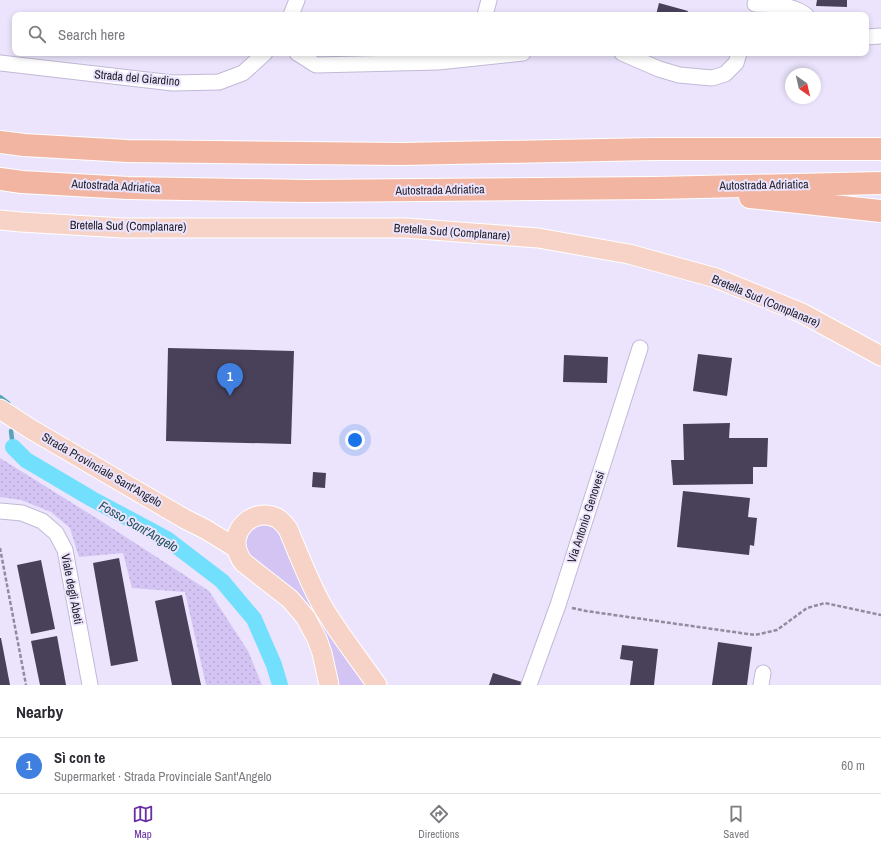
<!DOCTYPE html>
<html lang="en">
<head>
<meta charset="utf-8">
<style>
  body { margin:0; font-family:"Archivo Narrow",sans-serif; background:#f2f2f3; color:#2b2b33 }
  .compass { position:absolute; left:785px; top:68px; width:36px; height:36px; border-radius:50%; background:#fff; box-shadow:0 2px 6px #0003; rotate:146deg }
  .you { position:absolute; left:355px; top:440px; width:14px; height:14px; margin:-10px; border:3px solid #fff; border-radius:50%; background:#1a73e8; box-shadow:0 0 0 6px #1a73e833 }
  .badge { display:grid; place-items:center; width:26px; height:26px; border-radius:50%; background:#6b2fa5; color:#fff; font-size:13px; font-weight:700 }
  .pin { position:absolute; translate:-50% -33px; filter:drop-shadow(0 1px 2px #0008) }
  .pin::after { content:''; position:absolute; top:21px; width:14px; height:12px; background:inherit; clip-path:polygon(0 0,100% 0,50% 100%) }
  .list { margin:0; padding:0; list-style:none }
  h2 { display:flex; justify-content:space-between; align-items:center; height:52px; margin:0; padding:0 16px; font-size:17px }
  h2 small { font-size:13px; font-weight:400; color:#7c7c81 }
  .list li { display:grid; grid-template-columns:26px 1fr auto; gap:12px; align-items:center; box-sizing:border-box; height:56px; padding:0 16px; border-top:1px solid #e1e1e2 }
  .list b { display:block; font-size:15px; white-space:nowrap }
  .list p { margin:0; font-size:13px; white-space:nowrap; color:#7c7c81 }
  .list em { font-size:13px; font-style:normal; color:#7c7c81 }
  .icon { flex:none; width:22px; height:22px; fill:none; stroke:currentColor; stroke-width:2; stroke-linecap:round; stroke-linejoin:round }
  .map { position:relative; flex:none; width:881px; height:685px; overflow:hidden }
  .search { position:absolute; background:#fff; box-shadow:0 2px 6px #0003; left:12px; right:12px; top:12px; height:44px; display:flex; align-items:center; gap:10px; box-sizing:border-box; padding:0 14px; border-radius:8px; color:#7c7c81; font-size:15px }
  .sheet { height:108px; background:#fff }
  nav { display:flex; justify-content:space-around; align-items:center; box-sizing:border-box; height:56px; border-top:1px solid #e1e1e2; background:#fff; font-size:11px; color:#7c7c81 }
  nav a { display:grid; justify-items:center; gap:2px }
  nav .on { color:#6b2fa5 }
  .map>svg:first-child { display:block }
</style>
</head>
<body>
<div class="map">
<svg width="881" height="685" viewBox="0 0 881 685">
  <defs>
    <pattern id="park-dots" width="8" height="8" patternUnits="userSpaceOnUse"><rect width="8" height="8" fill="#d3c4f3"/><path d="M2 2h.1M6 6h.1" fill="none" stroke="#b5a8d0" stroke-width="1.8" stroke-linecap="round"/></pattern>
  </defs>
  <rect width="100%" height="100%" fill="#ebe4fc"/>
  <path fill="#d3c4f3" d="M272,523L281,533L369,685H337L323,639L243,551L248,527Z"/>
  <path fill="url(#park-dots)" d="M0,458L101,521L209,591L248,651L262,685H206L185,592L132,588L123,553L79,557L70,528L51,512L21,500L0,497Z"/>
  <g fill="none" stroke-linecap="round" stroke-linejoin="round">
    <g stroke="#58a4bb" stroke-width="4.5">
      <path d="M0,397L8,403"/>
      <path d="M11,431L13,447"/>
    </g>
    <path stroke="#72dffc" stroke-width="16" d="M13,447L26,460L92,499L167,539L222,581L254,619L274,665L280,685"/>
  </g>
  <g fill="#494159">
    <path d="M817,0H847V7L816,6Z"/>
    <path d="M659,3L688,11L686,15H656Z"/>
    <path d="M168,348L294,351L291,444L166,441Z"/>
    <path d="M698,354L732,358L727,396L693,391Z"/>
    <path d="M564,355L608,357L607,383L563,382Z"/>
    <path d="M730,423L729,438H768L767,467H753V484L673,485L671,460H684L683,424Z"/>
    <path d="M313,472L326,473L325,488L312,487Z"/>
    <path d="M683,491L750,498L748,517L757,518L754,546L750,545L749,555L677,547Z"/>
    <path d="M119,558L138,661L111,666L93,563Z"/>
    <path d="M41,560L55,629L31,634L17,565Z"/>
    <path d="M182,595L201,685H172L155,601Z"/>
    <path d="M57,636L66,685H40L31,641Z"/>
    <path d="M0,638H1L10,685H0Z"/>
    <path d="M718,642L752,647L747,685H712Z"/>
    <path d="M622,645L658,649L654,685H630L633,661L620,659Z"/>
    <path d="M493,673L522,682L521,685H489Z"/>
  </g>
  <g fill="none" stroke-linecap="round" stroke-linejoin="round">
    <defs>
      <g id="minor">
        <path d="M755,4C773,5 791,4 806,15"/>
        <path d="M291,15L297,0"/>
        <path d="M485,15L489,0"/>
        <path d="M866,37L881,36"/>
        <path d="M297,53L316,65L438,62L523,53"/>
        <path d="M622,53L659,69L679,75L712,78L725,74L736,63L739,53"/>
        <path d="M0,63L173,83L219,82L243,73L265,53"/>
        <path d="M0,511L22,513L42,521L56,533L65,550L90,685"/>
        <path d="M529,685L558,605L640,348"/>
        <path d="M761,685L763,673"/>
      </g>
      <g id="major">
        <path d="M0,220L21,222L123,228H406L538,238L629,254L716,278L802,313L881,356"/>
        <path d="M0,409L29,428L185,519L205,529L236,548"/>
        <path d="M329,685L322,653L317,639L306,618L290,599L244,563C242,561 240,558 239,555C227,532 253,506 277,518C282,521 285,525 288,529C299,555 309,582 323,607C339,634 359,659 377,685"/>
      </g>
      <g id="highway">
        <path d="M0,142L24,145L127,151L402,154L653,149H881"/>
        <path d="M0,179L22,182L128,188L306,191L655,188L881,183"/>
        <path d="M750,197L881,211"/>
      </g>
    </defs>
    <use href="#minor" stroke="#c2b9d6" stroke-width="17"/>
    <use href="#major" stroke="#fff" stroke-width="21"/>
    <use href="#highway" stroke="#fff" stroke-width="24"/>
    <g stroke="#918c9d" stroke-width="2.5" stroke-dasharray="4 2" stroke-linecap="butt">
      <path d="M0,548L26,685"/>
      <path d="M572,608L586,611L755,635L777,630L807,608L825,603L881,615"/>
    </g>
    <use href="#minor" stroke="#fff" stroke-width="15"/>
    <use href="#major" stroke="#f7d3c7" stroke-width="19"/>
    <use href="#highway" stroke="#f2b5a1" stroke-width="22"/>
  </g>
  <g text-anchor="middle" stroke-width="4" stroke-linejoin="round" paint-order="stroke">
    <g font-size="12" fill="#1d1a24" stroke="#ebe4fc">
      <text transform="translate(137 78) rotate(5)" y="4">Strada del Giardino</text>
      <text transform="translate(764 185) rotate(-1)" y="4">Autostrada Adriatica</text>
      <text transform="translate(116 186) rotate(3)" y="4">Autostrada Adriatica</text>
      <text transform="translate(440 190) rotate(-1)" y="4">Autostrada Adriatica</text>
      <text transform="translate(128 226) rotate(1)" y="4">Bretella Sud (Complanare)</text>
      <text transform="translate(452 232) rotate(4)" y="4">Bretella Sud (Complanare)</text>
      <text transform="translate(766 301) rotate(23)" y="4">Bretella Sud (Complanare)</text>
      <text transform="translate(102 470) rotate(30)" y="4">Strada Provinciale Sant'Angelo</text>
      <text transform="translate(586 517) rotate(-72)" y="4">Via Antonio Genovesi</text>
      <text transform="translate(72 589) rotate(79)" y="4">Viale degli Abeti</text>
    </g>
    <g font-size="13" font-style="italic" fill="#23535f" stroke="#ebe4fc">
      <text transform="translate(139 526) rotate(30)" y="5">Fosso Sant'Angelo</text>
    </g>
  </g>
</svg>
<svg class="compass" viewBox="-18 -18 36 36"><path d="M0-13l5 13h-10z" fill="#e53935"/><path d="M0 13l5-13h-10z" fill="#7c7c81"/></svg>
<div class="you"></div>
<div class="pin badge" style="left:230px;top:396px;background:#3f7fe0">1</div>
<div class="search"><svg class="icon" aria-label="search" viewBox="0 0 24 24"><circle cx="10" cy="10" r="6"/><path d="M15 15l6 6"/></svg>Search here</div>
</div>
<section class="sheet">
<h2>Nearby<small></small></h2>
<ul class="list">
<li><span class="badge" style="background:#3f7fe0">1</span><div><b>Sì con te</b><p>Supermarket · Strada Provinciale Sant'Angelo</p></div><em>60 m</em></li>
</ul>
</section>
<nav>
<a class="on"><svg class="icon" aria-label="map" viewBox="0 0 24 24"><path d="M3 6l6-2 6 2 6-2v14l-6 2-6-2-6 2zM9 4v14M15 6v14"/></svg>Map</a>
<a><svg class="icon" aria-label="directions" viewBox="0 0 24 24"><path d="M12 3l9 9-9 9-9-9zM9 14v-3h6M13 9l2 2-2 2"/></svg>Directions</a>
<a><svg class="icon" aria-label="saved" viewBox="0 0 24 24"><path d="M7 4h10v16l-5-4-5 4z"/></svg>Saved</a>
</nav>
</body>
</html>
